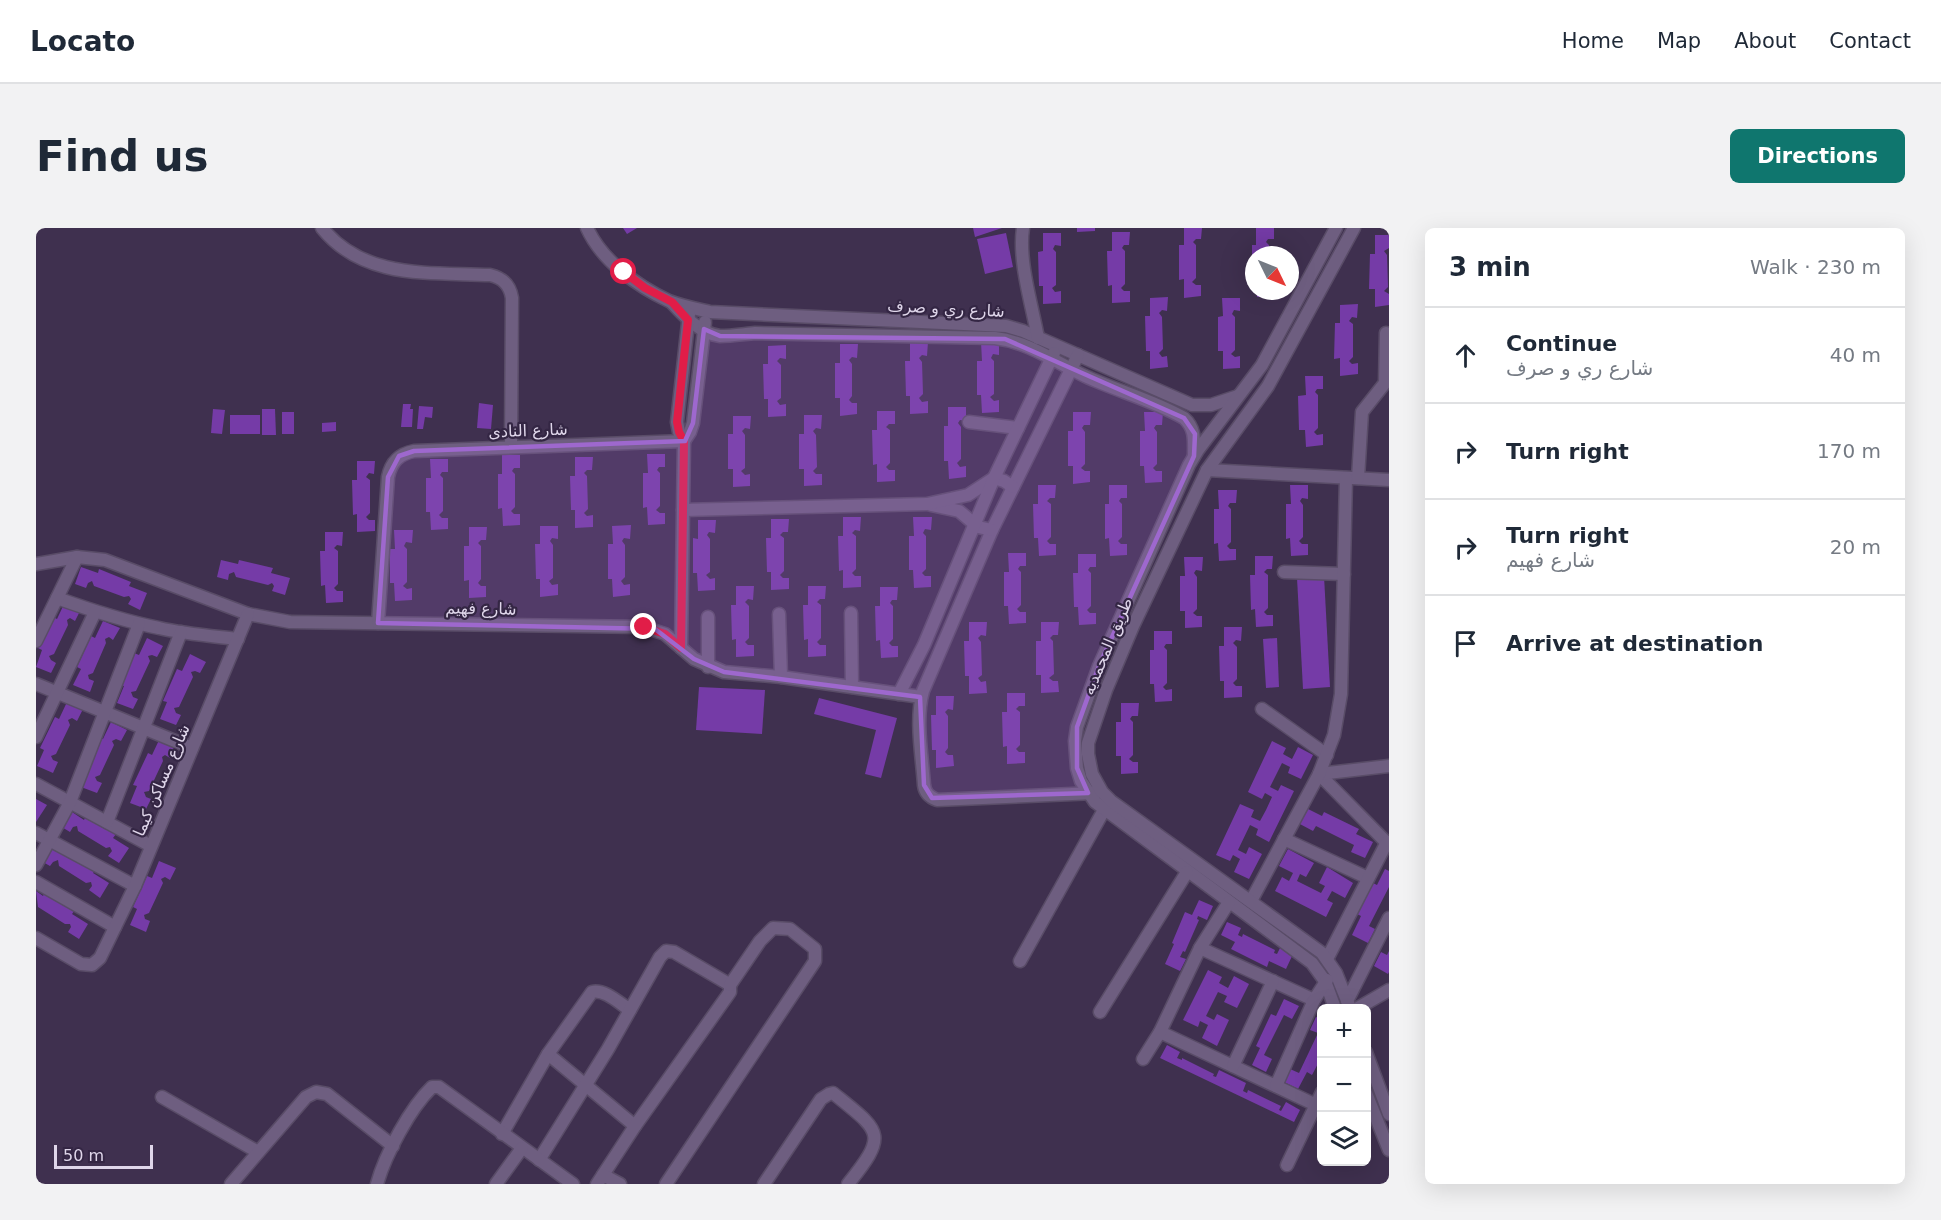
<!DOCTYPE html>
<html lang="en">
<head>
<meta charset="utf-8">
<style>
  body { margin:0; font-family:"DejaVu Sans",Cairo,sans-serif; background:#f2f2f3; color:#1f2937 }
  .controls { position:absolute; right:18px; bottom:18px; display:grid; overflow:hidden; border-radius:9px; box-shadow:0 6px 24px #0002 }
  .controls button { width:54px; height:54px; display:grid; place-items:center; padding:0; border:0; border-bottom:2px solid #e0e1e3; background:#fff; color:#1f2937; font:30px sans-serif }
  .compass { position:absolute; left:1209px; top:18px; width:54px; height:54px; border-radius:50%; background:#fff; box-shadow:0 6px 24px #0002; rotate:133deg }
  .scale { position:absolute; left:18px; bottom:15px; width:99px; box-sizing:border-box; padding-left:6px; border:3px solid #dfd6ea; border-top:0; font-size:16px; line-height:21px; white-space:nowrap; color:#dfd6ea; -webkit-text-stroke:4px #342644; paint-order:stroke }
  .stop { position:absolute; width:18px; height:18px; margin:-14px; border:4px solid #e11d48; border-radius:50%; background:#fff }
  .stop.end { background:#e11d48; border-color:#fff; box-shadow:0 2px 6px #0008 }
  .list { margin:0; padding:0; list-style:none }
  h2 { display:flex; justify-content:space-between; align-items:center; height:78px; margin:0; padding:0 24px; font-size:26px }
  h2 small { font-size:20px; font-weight:400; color:#747a83 }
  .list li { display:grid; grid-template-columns:39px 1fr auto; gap:18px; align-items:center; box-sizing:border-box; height:96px; padding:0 24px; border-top:2px solid #e0e1e3 }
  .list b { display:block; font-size:22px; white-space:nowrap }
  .list p { margin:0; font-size:20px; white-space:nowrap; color:#747a83 }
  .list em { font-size:20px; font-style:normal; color:#747a83 }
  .icon { flex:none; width:33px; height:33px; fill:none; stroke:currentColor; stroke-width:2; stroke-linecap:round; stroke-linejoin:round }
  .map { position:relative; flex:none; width:1353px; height:956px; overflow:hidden; border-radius:9px }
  header { display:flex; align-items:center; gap:36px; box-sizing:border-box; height:84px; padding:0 30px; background:#fff; border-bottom:2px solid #e0e1e3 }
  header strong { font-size:28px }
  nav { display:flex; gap:33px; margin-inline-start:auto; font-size:21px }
  .intro { display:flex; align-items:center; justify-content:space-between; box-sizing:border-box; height:144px; padding:0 36px }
  h1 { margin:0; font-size:42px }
  .button { padding:15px 27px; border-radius:9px; background:#0f766e; color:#fff; font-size:21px; font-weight:700 }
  main { display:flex; gap:36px; padding:0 36px }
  aside { flex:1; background:#fff; border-radius:9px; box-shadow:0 6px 24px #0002 }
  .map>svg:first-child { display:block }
</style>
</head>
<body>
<header>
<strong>Locato</strong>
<nav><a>Home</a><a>Map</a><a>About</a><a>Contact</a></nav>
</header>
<div class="intro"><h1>Find us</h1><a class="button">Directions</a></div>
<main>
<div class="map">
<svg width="1353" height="956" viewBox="0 0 1353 956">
  <rect width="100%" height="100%" fill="#3f304f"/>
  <g fill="#753ba7">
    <path d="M587,0H601L591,6Z"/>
    <path d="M937,0H966L939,9Z"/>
    <path d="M1041,0H1059V3L1041,4Z"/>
    <path d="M1148,0H1166L1165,11H1160L1157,14L1160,17V50L1156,54L1160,57H1165V68L1148,70V51L1143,52V17H1148Z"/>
    <path d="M1220,0H1238V11H1232L1230,14L1233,17V27H1218V49H1216V17H1220Z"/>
    <path d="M1076,4H1094L1093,17H1088L1086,20L1089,23V56L1085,60L1088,63H1094V74L1076,75V57L1072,58L1071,23H1076Z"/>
    <path d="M970,5L977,39L949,46L941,11Z"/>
    <path d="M1007,5H1025V18L1019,17L1017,21L1020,24V57L1016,60L1019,64L1025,63V75L1007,76V58H1003L1002,24L1007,23Z"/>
    <path d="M1339,7H1353V20L1348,23L1351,27L1352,59L1348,63L1353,66V77L1339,79V61H1333L1334,26H1339Z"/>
    <path d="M1221,63H1238V68L1221,69Z"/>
    <path d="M1132,69L1131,83L1126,82L1123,85L1126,89L1127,121L1123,125L1126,129L1131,128L1132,139L1114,141V123H1110L1109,88H1114V70Z"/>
    <path d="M1186,70H1204V83L1198,82L1196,86L1199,89V122L1195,126L1199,129L1204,128V140L1187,141V123H1182V89L1187,88Z"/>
    <path d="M1322,76L1321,90L1316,89L1313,93L1317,96V129L1313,133L1316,136L1322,135V146L1304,148V130L1298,131L1299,95H1304V77Z"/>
    <path d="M892,114L891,128L886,127L883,130L886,134L887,166L883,170L886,174L892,173V185L874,186V168H870L869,133H874V115Z"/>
    <path d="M945,114H963V127L957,126L955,130L958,133V166L954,169L958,173L963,172V184L946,185L945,167H941V133H946Z"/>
    <path d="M804,116H822L821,130L816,129L813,132L816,136V168L813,172L816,175H821V186L804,188V170H799V135H804Z"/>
    <path d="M750,117V131L744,130L741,133L745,137V170L741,173L744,177L750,176V188L732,189V171H728L727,136H732V118Z"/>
    <path d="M1269,148H1287V161H1281L1279,164L1282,167V200L1278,204L1281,207L1287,206V217L1270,219L1269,202H1263L1262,168L1270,167Z"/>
    <path d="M443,175L457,177L455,201L441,200Z"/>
    <path d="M367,176H375L374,181H377L376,199H365Z"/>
    <path d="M383,178L397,179L396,190L389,189L387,201H381Z"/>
    <path d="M912,179H930V193L924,192L922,195L925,199V231L921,235L924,239L930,238V249L913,251L912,233H908V198H912Z"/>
    <path d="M177,181L189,182L186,206L175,205Z"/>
    <path d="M226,181H239L240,207H226Z"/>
    <path d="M841,183H859V196H853L850,199L854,202V235L850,239L853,242H859V253L841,254V236L837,237L836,202H841Z"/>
    <rect x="246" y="184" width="12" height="22"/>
    <path d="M1037,184H1055L1054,197H1048L1046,200L1049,204V236L1045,240L1049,243H1054V254L1037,256V238H1032V203H1037Z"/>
    <path d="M1108,184H1127L1126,197H1120L1118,200L1121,204V236L1117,240L1120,243H1126V254L1109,255L1108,238H1104V203H1109Z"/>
    <rect x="194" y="187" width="30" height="19"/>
    <path d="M768,187H786L785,201L780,200L777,203L780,207L781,239L777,243L780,246H786V257L768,258V241H763V206H768Z"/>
    <path d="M697,188H715L714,201L709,200L706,203L709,207V240L705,243L709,247L714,246V258L697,259V241H692V206H697Z"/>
    <path d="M300,194V203L286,204V195Z"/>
    <path d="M611,226H629V239H623L621,242L624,245V278L620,282L624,285H629V296L612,297L611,279L607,280V245H612Z"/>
    <path d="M466,227H484V240H478L476,243L479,246V279L475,283L478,286H484V297L467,298L466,280L462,281V246H466Z"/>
    <path d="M539,229H557L556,242H551L548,245L551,248L552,281L548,285L551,288L557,287V299L539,300V282H535L534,248H539Z"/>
    <path d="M394,231H412V244H406L404,247L407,250V283L403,287L406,290H412V301L395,302L394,284H390V250H395Z"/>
    <path d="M321,233H339L338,246L333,245L330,249L334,252V285L330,289L333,292H339V303L321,304V286L317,287L316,252H321Z"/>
    <path d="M1002,257H1020L1019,270H1014L1011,273L1015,276V309L1011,313L1014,316H1020V327L1003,328L1002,310H998L997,276H1002Z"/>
    <path d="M1073,257H1091V270H1085L1083,273L1086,276V309L1082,313L1085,316H1091V327L1074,328L1073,310L1069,311V276H1073Z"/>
    <path d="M1254,257H1272V271L1266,270L1264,273L1267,277V309L1263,313L1266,316H1272V327L1255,328L1254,310L1250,311V276H1255Z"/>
    <path d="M1182,262H1201L1200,275H1194L1192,278L1195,281V314L1191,318L1194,321H1200V332L1183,333L1182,315L1178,316V281H1183Z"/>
    <path d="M807,289H825L824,303L819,302L816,305L820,308V341L816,345L819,348H825V359L807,360V342L803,343L802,308H807Z"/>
    <path d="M877,289H896L895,302L889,301L887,305L890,308V341L886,345L889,348H895V359L878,360L877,342H873V308H878Z"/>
    <path d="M735,291H753L752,304H747L744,307L748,310V343L744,347L747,350H753V361L735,362V344H731L730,310H735Z"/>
    <path d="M662,292H680L679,305L673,304L671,307L674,311V344L670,347L674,351L679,350V362L662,363L661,345H657V310L662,311Z"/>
    <path d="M595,297L594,311L588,310L586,313L589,317V349L585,353L588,357L594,356V367L577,369L576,351H572V316H577L576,298Z"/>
    <path d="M504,298H522V311L516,310L514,313L517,317V350L513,353L516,357L522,356V367L504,369V351H500L499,316H504Z"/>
    <path d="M433,299H451L450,312H445L442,315L445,318V351L442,355L445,358H450V369L433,370V352L428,353V318H433Z"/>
    <path d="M358,302H377L376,315L370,314L368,318L371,321V354L367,358L371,361L376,360V372L359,373L358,355H354V321H359Z"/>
    <path d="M289,304H307L306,318L301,317L298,320L302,323V356L298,360L301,363H307V374L290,375L289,357L285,358L284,323H289Z"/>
    <path d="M972,325H990V338H984L982,341L985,344V377L981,381L984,384H990V395L973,396L972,378H968V344H973Z"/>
    <path d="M1042,326H1060V339H1054L1052,342L1055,345V378L1051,382L1054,385H1060V396L1043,397L1042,379H1038L1037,345H1042Z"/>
    <path d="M1219,328H1237L1236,341H1231L1228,344L1232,347V380L1228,384L1231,387H1237V398L1220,399L1219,381L1215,382L1214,347H1219Z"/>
    <path d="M1148,329H1167L1166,343L1160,342L1158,345L1161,349V381L1157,385L1161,388H1166V399L1149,400V383H1144V348H1149Z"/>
    <path d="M185,332L202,336L203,332L237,340L235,345L254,350L249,367L236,363L238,358L236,355L232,357L200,349L198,344L193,346L192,352L181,349Z"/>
    <path d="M45,339L62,345L63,341L95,354L93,358L111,365L104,382L92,376L95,371L93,368L88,369L58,358L56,353L52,355L50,360L39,356Z"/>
    <path d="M1288,348L1294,459L1267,461L1261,350Z"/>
    <path d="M700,358H718L717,372L712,371L709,374L713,378V410L709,414L712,417H718V428L700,429V411L696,412L695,377H700Z"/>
    <path d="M772,358H790L789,371H784L781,374L785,377V410L781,414L784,417H790V428L772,429V411L768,412L767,377H772Z"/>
    <path d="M844,359H862L861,372H856L854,375L857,378V411L853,415L856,418H862V429L845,430L844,412L840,413L839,378H844Z"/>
    <path d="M29,374L45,381L39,393L34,390L31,392L32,397L18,426L13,428L15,432L20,435L15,445L0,439L6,422L2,420L17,389L21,391Z"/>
    <path d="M67,393L84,400L77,412L73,409L69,411L70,415L57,445L52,447L53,451L58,453L54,464L37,457L45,441L41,439L55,408L59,410Z"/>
    <path d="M933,394H951L950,408L945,407L942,410L945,414L946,447L942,450L945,454L950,453L951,465L933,466V448H929L928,413H933Z"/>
    <path d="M1005,394H1023L1022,407H1017L1014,410L1017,413L1018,446L1013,450L1017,453H1022L1023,464L1005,465V447H1000V413H1005Z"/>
    <path d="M1188,399H1206L1205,413L1200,412L1197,415L1201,419V451L1197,455L1200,458H1206V469L1188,470V453H1184L1183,418H1188Z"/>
    <path d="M1118,403H1136V416H1130L1128,419L1131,422V455L1127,459L1130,462L1136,461V473L1119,474L1118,456H1114V422H1118Z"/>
    <path d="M111,410L127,418L121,429L116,427L112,428L114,433L100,463L95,464L97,469L102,471L97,481L81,475L88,458L84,457L98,425L103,427Z"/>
    <path d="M1241,410L1243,459L1230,460L1227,411Z"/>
    <path d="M154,426L170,434L164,445L159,443L155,444L157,449L143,479L138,480L140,485L145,487L140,497L124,491L131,474L127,473L141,441L146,443Z"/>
    <path d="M663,459L729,462L726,506L660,502Z"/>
    <path d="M971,465H989V478H983L980,481L984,484V517L980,521L983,524H989V535L971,536V518L967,519L966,484H971Z"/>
    <path d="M900,468H918L917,482L912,481L909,484L912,488V520L909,524L912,527H917L918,538L900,540V522H896L895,487H900Z"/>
    <path d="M783,470L861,490L845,550L829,546L840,502L778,486Z"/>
    <path d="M31,474L47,481L41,493L36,490L32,492L34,497L20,526L15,528L17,532L22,534L17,545L1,538L8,522L4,520L19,489L23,491Z"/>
    <path d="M1085,475H1103L1102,488H1096L1094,491L1097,494V527L1093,531L1097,534H1102V545L1085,546V528H1080V494H1085Z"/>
    <path d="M75,494L91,502L85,513L80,511L76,513L78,517L64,547L59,549L61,553L66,555L61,565L45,559L62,509L67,511Z"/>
    <path d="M124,510L140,518L134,530L129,527L126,529L127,533L113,563L108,564L110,569L115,571L110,581L94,575L101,558L97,557L112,525L116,527Z"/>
    <path d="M1236,513L1250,520L1247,526L1256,531L1262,519L1277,527L1265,551L1252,545L1254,539L1246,535L1234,559L1242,563L1245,557L1258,563L1233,614L1220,607L1222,601L1214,597L1202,622L1210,626L1213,619L1226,626L1213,651L1198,644L1204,631L1197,627L1194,633L1180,627L1204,576L1218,582L1215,589L1224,593L1230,582L1236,569L1229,565L1226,571L1212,564Z"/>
    <path d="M0,571L11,577L0,594Z"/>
    <path d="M1270,580L1286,588L1288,584L1323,601L1320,606L1337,614L1329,630L1315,624L1318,617L1280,598L1277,603L1262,595Z"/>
    <path d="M33,582L48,592L50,588L80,606L77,610L93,620L83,635L72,628L76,623L74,619L70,620L42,603L41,598L37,599L34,604L24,598Z"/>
    <path d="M13,617L60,641L57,645L73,655L64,670L53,662L56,658L55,654L50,655L23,638L22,632L17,634L14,638L5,633Z"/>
    <path d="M1252,621L1278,635L1270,649L1264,646L1261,653L1285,665L1289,658L1283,655L1291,639L1317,655L1309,670L1296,663L1291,672L1297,675L1290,689L1239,663L1246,649L1253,653L1257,645L1243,638Z"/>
    <path d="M123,633L140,640L134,652L129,649L125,651L127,655L113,685L108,687L109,691L114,693L110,704L94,697L101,681L97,679L111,648L116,650Z"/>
    <path d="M1349,641L1353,643V659L1333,698L1339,701L1332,715L1316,707L1325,688L1319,685L1335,654L1341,657Z"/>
    <path d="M0,663L7,668L9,664L39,682L36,686L52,696L43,711L32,704L35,699L34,696H29L2,679Z"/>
    <path d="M1163,672L1177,678L1171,692L1162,688L1161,691L1163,692L1149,724L1147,723L1144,729L1150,731L1144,743L1129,736L1138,716L1136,715L1149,684L1156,687Z"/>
    <path d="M1191,694L1205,700L1202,707L1206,709L1207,706L1239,722L1238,725L1241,726L1244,720L1257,726L1250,741L1233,733L1231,739L1195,721L1199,714L1185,707Z"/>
    <path d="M1353,723V744L1352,746L1338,738L1345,724L1351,727Z"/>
    <path d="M1172,742L1186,749L1183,755L1192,760L1198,748L1213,756L1201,780L1188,774L1191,768L1182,764L1170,788L1178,792L1181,786L1193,792L1181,818L1166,810L1172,797L1164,793L1162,799L1147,792Z"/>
    <path d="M1248,771L1263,778L1256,791L1248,787L1228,827L1236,831L1230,844L1216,837L1224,820L1220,818L1235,786L1240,788Z"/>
    <path d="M1280,789L1286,792V828L1276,847L1271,844L1262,861L1248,854L1254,841L1263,845L1282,805L1274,802Z"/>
    <path d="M1131,817L1144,824L1141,830L1146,832V830L1178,846L1177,848L1180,849L1183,842L1210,855L1207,863L1211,865L1212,862L1245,878L1243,882L1245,883L1250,874L1264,882L1258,894L1124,830Z"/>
  </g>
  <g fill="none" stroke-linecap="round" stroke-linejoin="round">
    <defs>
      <g id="street">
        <path d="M286,0C328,52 395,44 454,47C467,50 474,57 476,70L475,219"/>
        <path d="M551,0C566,33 601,58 633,73C646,78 661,81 674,84L970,98L987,103L1156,177H1175L1202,168"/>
        <path d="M987,0C982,33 996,77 1002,110"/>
        <path d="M636,75C648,88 665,106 684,108C695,108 708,106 719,105L959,110C993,114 1019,134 1049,148C1081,163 1117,172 1148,190C1160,201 1158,213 1158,228"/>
        <path d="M1042,127L956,302L887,463C879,492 886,527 888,557C889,565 893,569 901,572L1059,565"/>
        <path d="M933,194L982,200"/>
        <path d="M648,213L654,204L657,195L669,94"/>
        <path d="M1171,242L1353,252"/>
        <path d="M1322,250L1326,184L1349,155L1350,105"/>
        <path d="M895,277L923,283L942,299L956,302"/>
        <path d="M647,282L891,276L932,267L958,250L968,253L977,259"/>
        <path d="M0,336L41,329L69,332L212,386L254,394L608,399L629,406L658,431L688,444L745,449L885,469"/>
        <path d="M1248,344L1308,346"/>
        <path d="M21,370C54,382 88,393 123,400C149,406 176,408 202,411"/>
        <path d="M815,385L816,459"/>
        <path d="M743,386L745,449"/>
        <path d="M342,395L352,249C355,234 363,226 378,223L648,213"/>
        <path d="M0,413L41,329"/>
        <path d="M645,420L648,213L643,204L641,194L653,86"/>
        <path d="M672,439V389"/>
        <path d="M0,456L156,520"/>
        <path d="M863,466L888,417L958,250L1018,125"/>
        <path d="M1226,481L1291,527"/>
        <path d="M0,509L59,384"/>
        <path d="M1283,546L1353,617"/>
        <path d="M1283,546L1353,538"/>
        <path d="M0,556L115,618"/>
        <path d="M71,594L145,404"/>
        <path d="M0,605L99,658"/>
        <path d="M1248,611L1332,650"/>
        <path d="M0,637L34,574L103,396"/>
        <path d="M0,654L79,699"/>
        <path d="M1215,673L1283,546L1298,507L1305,466L1310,250"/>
        <path d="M0,710L45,736L56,737L64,730L99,658L212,386"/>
        <path d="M1164,720L1278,772"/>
        <path d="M1291,731L1351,614"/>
        <path d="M984,733L1068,582"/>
        <path d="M1311,773L1353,690"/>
        <path d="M1299,780L1289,753L1276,735L1059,574L1045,553L1041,540L1039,513L1041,499L1063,438L1153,237L1162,222L1226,137L1300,0"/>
        <path d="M1314,780L1300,745L1286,725L1075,573L1066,564L1056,546L1052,526V515L1070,462L1097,398L1171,242L1232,158L1318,0"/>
        <path d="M1322,780L1353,762"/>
        <path d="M1064,784L1151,644"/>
        <path d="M1124,804L1280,877"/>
        <path d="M1330,824L1353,886"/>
        <path d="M512,826L599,898"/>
        <path d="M1107,831L1124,804L1164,720L1193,674"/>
        <path d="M1197,838L1237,753"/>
        <path d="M1240,858L1278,772L1291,752"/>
        <path d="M1330,865L1353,922"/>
        <path d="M126,869L222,924"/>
        <path d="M466,906L512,826L556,764C569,761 583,775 594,782"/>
        <path d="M503,932L572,821L624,729L630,723L638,724L691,755L694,757V764L599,898L561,956"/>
        <path d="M1251,937L1286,864"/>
        <path d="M567,947L584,956"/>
        <path d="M195,956L270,869L280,864L291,866L357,918"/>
        <path d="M341,956C349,927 374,880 396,859H403L537,956"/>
        <path d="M460,956L486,920"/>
        <path d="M630,956L779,733V721L754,701L737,700L724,713L694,757"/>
        <path d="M728,956L785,871L793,866L797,865C845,904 853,905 812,956"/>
      </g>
    </defs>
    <use href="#street" stroke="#594c67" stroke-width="15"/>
    <use href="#street" stroke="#6e5e80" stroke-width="12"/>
  </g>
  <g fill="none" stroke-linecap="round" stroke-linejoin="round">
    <path stroke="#e11d48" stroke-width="8" d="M588,44L609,60L636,74L652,92L641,194L643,204L648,213L645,420L629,406L608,399"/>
  </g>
  <path fill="#9e68ce" fill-opacity="0.2" stroke="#9e68ce" stroke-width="4.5" stroke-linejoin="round" d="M668,101L684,108L969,111L1148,190L1159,206L1158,228L1063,438L1041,499V540L1052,565L896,570L888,557L884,469L688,444L658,431L619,401L342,395L352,249L363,228L378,223L649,213L657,195Z"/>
  <g text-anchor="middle" stroke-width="4.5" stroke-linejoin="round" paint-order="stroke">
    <g font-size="16" fill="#dfd6ea" stroke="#342644">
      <text transform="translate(910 80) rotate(3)" y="6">شارع ري و صرف</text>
      <text transform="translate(492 202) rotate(-2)" y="6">شارع النادى</text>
      <text transform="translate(445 380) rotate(1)" y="6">شارع فهيم</text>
      <text transform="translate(1071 418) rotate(-67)" y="6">طريق المحمديه</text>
      <text transform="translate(125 552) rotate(-67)" y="6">شارع مساكن كيما</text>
    </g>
  </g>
</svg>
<div class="controls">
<button>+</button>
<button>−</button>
<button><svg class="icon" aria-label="layers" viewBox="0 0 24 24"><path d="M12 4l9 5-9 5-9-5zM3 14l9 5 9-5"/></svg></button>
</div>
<svg class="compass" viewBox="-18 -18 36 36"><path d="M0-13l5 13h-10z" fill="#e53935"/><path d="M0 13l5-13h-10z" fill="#747a83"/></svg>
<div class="scale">50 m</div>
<div class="stop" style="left:588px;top:44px"></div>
<div class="stop end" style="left:608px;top:399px"></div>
</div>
<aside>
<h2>3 min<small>Walk · 230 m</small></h2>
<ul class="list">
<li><svg class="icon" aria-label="ahead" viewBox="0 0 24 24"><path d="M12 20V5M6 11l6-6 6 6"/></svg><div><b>Continue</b><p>شارع ري و صرف</p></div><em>40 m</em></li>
<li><svg class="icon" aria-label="right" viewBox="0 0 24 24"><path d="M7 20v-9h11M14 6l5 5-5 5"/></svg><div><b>Turn right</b></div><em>170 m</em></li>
<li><svg class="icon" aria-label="right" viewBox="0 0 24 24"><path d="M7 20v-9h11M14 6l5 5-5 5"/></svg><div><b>Turn right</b><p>شارع فهيم</p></div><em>20 m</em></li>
<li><svg class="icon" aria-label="arrive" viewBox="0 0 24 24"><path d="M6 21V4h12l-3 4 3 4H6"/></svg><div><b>Arrive at destination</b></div></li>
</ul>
</aside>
</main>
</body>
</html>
